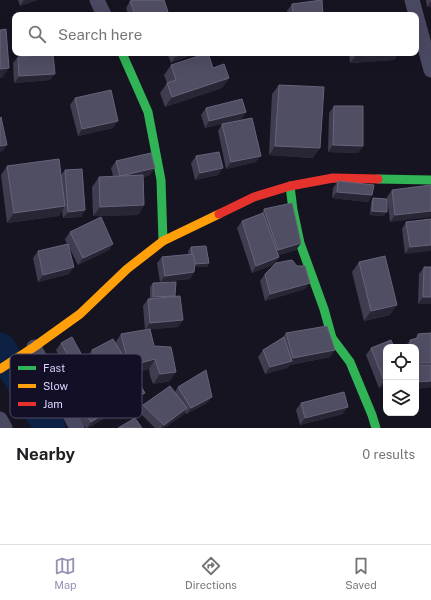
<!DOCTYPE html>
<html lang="en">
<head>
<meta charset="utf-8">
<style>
  body { margin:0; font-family:"Public Sans",sans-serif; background:#f2f2f2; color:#202124 }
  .controls { position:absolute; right:12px; bottom:12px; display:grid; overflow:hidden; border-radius:8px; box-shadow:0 4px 16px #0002 }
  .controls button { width:36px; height:36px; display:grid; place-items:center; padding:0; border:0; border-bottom:1px solid #e0e0e0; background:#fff; color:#202124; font:20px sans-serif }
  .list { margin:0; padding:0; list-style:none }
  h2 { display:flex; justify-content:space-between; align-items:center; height:52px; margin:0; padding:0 16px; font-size:17px }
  h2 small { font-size:13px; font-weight:400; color:#757577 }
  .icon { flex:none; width:22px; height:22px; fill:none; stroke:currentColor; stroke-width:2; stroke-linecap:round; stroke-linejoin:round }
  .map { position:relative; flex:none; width:431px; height:428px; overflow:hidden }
  .search { position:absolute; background:#fff; box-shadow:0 4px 16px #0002; left:12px; right:12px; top:12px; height:44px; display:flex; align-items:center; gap:10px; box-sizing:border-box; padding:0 14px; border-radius:8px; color:#757577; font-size:15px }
  .sheet { height:116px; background:#fff }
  nav { display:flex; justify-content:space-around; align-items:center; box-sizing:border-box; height:56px; border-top:1px solid #e0e0e0; background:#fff; font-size:11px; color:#757577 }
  nav a { display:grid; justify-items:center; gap:2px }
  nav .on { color:#9591b1 }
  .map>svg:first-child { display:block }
</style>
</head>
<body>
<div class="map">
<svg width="431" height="428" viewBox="0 0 431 428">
  <rect width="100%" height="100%" fill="#161421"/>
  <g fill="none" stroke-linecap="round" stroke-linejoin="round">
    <path stroke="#0d2144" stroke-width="31" d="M0,348L50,428"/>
    <g stroke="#4a4962" stroke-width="15">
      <path d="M97,0L104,15"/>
      <path d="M412,0L431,70"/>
      <path d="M34,347L77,428"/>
      <path d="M0,419L5,428"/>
    </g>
    <g stroke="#30b455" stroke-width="9">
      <path d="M122,53L148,112L161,180L163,241"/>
      <path d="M378,179L431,180"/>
      <path d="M290,186L293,210L300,243L324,309L332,338L350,362L372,415L376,428"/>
    </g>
    <path stroke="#ff9f0a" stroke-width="9" d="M0,369L34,347L80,314L127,269L163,241L219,214"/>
    <path stroke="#e5322d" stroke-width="9" d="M219,214L254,197L290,186L333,178L378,179"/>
  </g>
  <g fill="#403d50">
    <path d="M18,0H37L20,6Z"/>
    <path d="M426,0H431V6L427,7Z"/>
    <path d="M130,1L169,15H128L126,8Z"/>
    <path d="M292,4L323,15H288L287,11Z"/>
    <path d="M167,53H195L171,63Z"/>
    <path d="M349,53H398L394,60L350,63Z"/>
    <path d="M18,57L50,80L14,83L13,63Z"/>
    <path d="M171,65L213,68L229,78L222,88L165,107L160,93L167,83L164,75Z"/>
    <path d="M279,85L313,158L269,155L272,94Z"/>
    <path d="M75,98L113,128L78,136L70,105Z"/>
    <path d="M334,106L363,146L358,153L328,152L329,113Z"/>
    <path d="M206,108L246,112L241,119L205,128L201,115Z"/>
    <path d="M222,124L256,162L226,169L218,131Z"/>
    <path d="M196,156L218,175L195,180L191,163Z"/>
    <path d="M116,161L150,175L143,177L144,205L138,215L93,216L92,187L99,177L113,176L111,168Z"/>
    <path d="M7,166L61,175L65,170L85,210L81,217L63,218L62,210L59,216L7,223L1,175Z"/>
    <path d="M338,181L372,195L368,202L332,198L333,188Z"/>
    <path d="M431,185L390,222L387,197L392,190Z"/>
    <path d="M373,198L384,216L370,215L371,202Z"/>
    <path d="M264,209L301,243L296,250L279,255L275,264L252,273L237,228L242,221L261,214Z"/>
    <path d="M431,219L405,254L402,229L406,222Z"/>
    <path d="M70,232L109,250L78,265L69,247V274L38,282L33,258L38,251L67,244L65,239Z"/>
    <path d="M191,247L209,263L207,267H195L194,272L190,279L160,282L157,263L162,257L189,255L188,251Z"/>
    <path d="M359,262L390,315L364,321L352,272Z"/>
    <path d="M424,267H431V304H418L419,274Z"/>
    <path d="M265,274L305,289L265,301L260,281Z"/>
    <path d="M153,283L175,296L183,320L178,327L150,329L154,346L170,381L153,384L150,376L149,369L133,373L138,403L110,413L108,416L88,428H86L67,400L72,393L96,383L85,359L92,350L115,343L121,334L145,330L143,306L148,299L150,298V287Z"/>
    <path d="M286,333L330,357L290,365L287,368L265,374L258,357L263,350L282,338Z"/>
    <path d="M431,333V387L416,389V347H405L410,340L415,339L418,334Z"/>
    <path d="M61,343L84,375L73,381L56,350Z"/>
    <path d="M386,347V385L379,388L366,355L371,348Z"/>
    <path d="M178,387L207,403L186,414L185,412L183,415L164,428H155L139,412L143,405L175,392Z"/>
    <path d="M301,403L343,414L300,425L296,410Z"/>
  </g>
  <g fill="#282635">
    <path d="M24,0H37L20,6Z"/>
    <path d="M431,1V6L427,7Z"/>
    <path d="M184,53H195L171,63L176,56Z"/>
    <path d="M365,53H398L394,60L350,63L357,54Z"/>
    <path d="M9,68L2,78H0V69Z"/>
    <path d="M55,74L50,80L14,83L19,76Z"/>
    <path d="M229,78L222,88L165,107L172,97Z"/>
    <path d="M246,112L241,119L205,128L209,121Z"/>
    <path d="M118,121L113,128L78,136L82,129Z"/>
    <path d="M7,145L3,151L0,152V146Z"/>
    <path d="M333,145L363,146L358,153L328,152Z"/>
    <path d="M275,146L320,148L313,158L269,155Z"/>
    <path d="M261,156L256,162L226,169L231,162Z"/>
    <path d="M155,168L150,175L115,183L120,177Z"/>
    <path d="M223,168L218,175L195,180L200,173Z"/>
    <path d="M337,192L372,195L368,202L332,198Z"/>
    <path d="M144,205L138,215L93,216L100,207Z"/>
    <path d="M65,206L59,216L7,223L14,213Z"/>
    <path d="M85,210L81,217L63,218L68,212Z"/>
    <path d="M372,211L387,212L384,216L370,215Z"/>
    <path d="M431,211V217L390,222L395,215Z"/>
    <path d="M301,243L296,250L273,257L278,250Z"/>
    <path d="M113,244L109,250L78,265L83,258Z"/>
    <path d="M431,245V251L405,254L410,247Z"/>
    <path d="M279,257L275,264L252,273L256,266Z"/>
    <path d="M209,263L207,267H191L194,264Z"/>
    <path d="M74,267L69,274L38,282L43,275Z"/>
    <path d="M194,272L190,279L160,282L165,276Z"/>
    <path d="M310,283L305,289L265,301L270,294Z"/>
    <path d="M175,296L173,299L150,300L153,297Z"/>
    <path d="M423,297H431V304H418Z"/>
    <path d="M397,305L390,315L364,321L371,311Z"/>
    <path d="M183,320L178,327L145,330L150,323Z"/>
    <path d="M335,350L330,357L290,365L287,368L265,374L270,367L290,362L293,358Z"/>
    <path d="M155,359L149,369L123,376L129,366Z"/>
    <rect x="416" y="363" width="15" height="7"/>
    <path d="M89,368L84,375L73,381L78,374Z"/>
    <path d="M176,372L170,381L153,384L160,374Z"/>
    <path d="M386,380V385L379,388L384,381Z"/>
    <path d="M431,381V387L416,389V382Z"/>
    <path d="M145,393L138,403L110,413L117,403Z"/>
    <path d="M212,397L207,403L186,414L191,408Z"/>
    <path d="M348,407L343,414L300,425L305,418Z"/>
    <path d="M187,408L183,415L164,428H161L164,425Z"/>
    <path d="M113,409L108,416L88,428H87L91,422Z"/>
  </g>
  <g fill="#504e63" stroke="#66637b">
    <path d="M134,0H164L169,15H135L130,1Z"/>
    <path d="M322,0L323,15H293L292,4Z"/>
    <path d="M6,29L9,68L0,69V30Z"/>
    <path d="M175,53H184L176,56Z"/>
    <path d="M208,53L213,68L224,64L229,78L172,97L167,83L176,80L171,65Z"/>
    <path d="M53,54L55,74L19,76L18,57Z"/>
    <path d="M279,85L324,87L320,148L275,146Z"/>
    <path d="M111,90L118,121L82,129L75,98Z"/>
    <path d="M242,99L246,112L209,121L206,108Z"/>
    <path d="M334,106H363V146L333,145Z"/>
    <path d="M1,117L7,145L0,146V118Z"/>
    <path d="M252,118L261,156L231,162L222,124Z"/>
    <path d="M219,152L223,168L200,173L196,156Z"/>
    <path d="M151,153L155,168L120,176L116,161Z"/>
    <path d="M59,159L65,206L14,213L7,166Z"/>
    <path d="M82,169L85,210L68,212L65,170Z"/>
    <path d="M143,175L144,205L100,207L99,177Z"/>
    <path d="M338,181L374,185L372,195L337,192Z"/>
    <path d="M431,185V211L395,215L392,190Z"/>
    <path d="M373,198L387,199V212L372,211Z"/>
    <path d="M292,203L301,243L278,250L264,209Z"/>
    <path d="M263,213L279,257L256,266L242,221Z"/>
    <path d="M101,217L113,244L83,258L70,232Z"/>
    <path d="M431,219V245L410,247L406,222Z"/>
    <path d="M68,244L74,267L43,275L38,251Z"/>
    <path d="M206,246L209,263L195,264L193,254H192L191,247Z"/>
    <path d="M193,254L195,263L194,272L165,276L162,257Z"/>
    <path d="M385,256L397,305L371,311L359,262Z"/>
    <path d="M292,260L297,266H305L310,283L270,294L265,274L276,263Z"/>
    <path d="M424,267H431V297H423Z"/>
    <path d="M176,282L175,296L153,297V283Z"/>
    <path d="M180,296L183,320L150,323L148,299Z"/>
    <path d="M327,326L335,350L293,358L286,333Z"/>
    <path d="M150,329L154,346L171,347L176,372L160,374L157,366L155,359L129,366L121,334Z"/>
    <path d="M431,333V363H416V347H411L410,340L418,338V334Z"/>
    <path d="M72,337L89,368L78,374L61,343Z"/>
    <path d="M284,337L292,361L270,367L263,350Z"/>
    <path d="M113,339L145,393L117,403L92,350Z"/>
    <path d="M391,340L394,347H386V380L384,381L371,348Z"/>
    <path d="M416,365H431V381L416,382Z"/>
    <path d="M206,370L212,397L191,408L178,387Z"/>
    <path d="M93,379L113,409L91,422L72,393Z"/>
    <path d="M170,386L187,408L164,425L143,405Z"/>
    <path d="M344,392L348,407L305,418L301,403Z"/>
    <path d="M135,418L142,428H118Z"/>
  </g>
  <rect x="10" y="354" width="132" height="64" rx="6" fill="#130f26" stroke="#4e4a67" stroke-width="1"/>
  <rect x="18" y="366" width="18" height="4" fill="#30b455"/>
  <rect x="18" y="384" width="18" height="4" fill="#ff9f0a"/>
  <rect x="18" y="402" width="18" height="4" fill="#e5322d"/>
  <g font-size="11" fill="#d9d4ff">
    <text x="43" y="372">Fast</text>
    <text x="43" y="390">Slow</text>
    <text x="43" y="408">Jam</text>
  </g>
</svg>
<div class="controls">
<button><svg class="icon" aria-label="locate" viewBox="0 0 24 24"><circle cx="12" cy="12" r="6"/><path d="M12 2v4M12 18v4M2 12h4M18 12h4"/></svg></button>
<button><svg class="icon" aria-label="layers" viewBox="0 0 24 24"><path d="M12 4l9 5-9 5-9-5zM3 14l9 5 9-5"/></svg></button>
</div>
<div class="search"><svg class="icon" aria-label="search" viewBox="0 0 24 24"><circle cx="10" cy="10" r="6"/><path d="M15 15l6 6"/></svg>Search here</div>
</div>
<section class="sheet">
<h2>Nearby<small>0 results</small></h2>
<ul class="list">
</ul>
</section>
<nav>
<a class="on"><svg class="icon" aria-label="map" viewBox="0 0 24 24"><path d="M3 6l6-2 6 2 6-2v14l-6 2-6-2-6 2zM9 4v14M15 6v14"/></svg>Map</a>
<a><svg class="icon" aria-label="directions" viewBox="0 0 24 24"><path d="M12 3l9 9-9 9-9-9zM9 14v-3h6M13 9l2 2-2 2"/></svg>Directions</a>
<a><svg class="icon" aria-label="saved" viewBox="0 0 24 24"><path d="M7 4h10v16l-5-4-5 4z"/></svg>Saved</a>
</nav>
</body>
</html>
